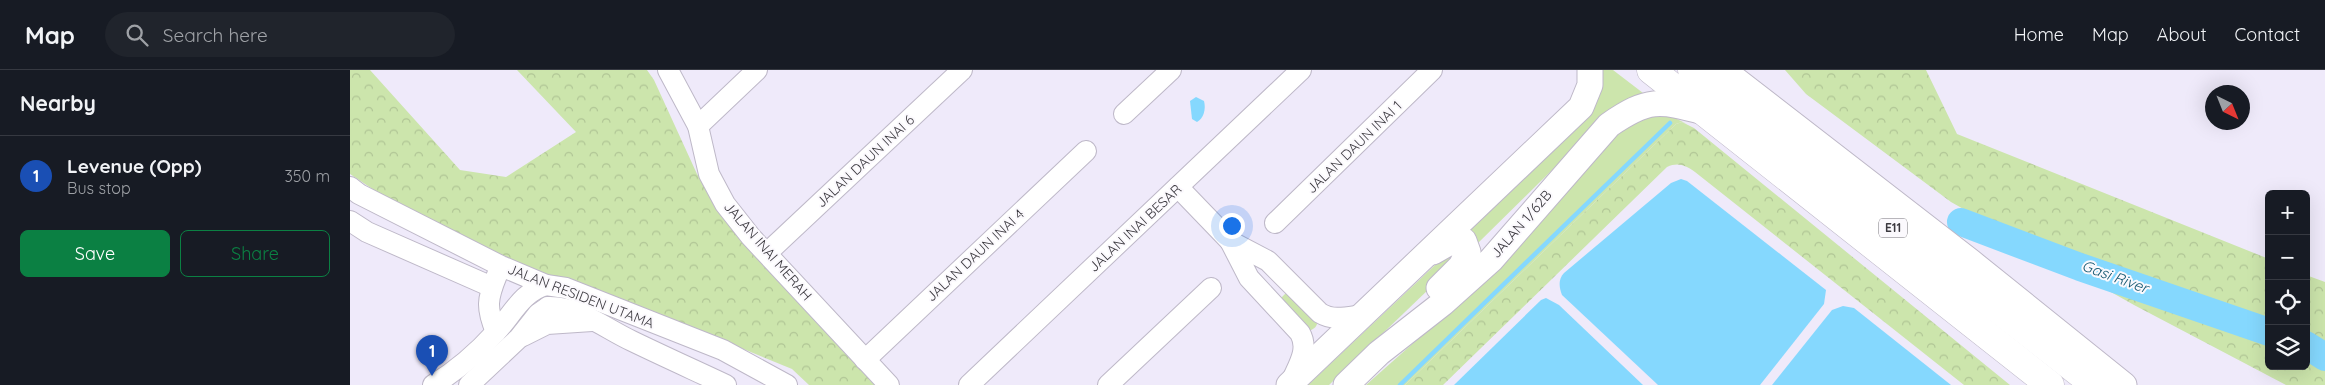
<!DOCTYPE html>
<html lang="en">
<head>
<meta charset="utf-8">
<style>
  body { margin:0; font-family:Quicksand,sans-serif; background:#20242c; color:#f1f3f6 }
  .controls { position:absolute; right:15px; bottom:15px; display:grid; overflow:hidden; border-radius:8px; box-shadow:0 5px 20px #0002 }
  .controls button { width:45px; height:45px; display:grid; place-items:center; padding:0; border:0; border-bottom:1px solid #363941; background:#171b24; color:#f1f3f6; font:25px sans-serif }
  .compass { position:absolute; left:1855px; top:15px; width:45px; height:45px; border-radius:50%; background:#171b24; box-shadow:0 5px 20px #0002; rotate:137deg }
  .you { position:absolute; left:881px; top:155px; width:18px; height:18px; margin:-12px; border:4px solid #fff; border-radius:50%; background:#1a73e8; box-shadow:0 0 0 8px #1a73e833 }
  .badge { display:grid; place-items:center; width:32px; height:32px; border-radius:50%; background:#0b8043; color:#fff; font-size:16px; font-weight:700 }
  .pin { position:absolute; translate:-50% -41px; filter:drop-shadow(0 1px 2px #0008) }
  .pin::after { content:''; position:absolute; top:26px; width:18px; height:15px; background:inherit; clip-path:polygon(0 0,100% 0,50% 100%) }
  .list { margin:0; padding:0; list-style:none }
  h2 { display:flex; justify-content:space-between; align-items:center; height:65px; margin:0; padding:0 20px; font-size:21px }
  h2 small { font-size:16px; font-weight:400; color:#9ea1a6 }
  .list li { display:grid; grid-template-columns:32px 1fr auto; gap:15px; align-items:center; box-sizing:border-box; height:80px; padding:0 20px; border-top:1px solid #363941 }
  .list b { display:block; font-size:19px; white-space:nowrap }
  .list p { margin:0; font-size:16px; white-space:nowrap; color:#9ea1a6 }
  .list em { font-size:16px; font-style:normal; color:#9ea1a6 }
  .actions { display:flex; gap:10px; padding:15px 20px }
  .actions a { flex:1; padding:11px 0; border:1px solid #0b8043; border-radius:8px; text-align:center; font-size:18px; color:#0b8043 }
  .actions .main { background:#0b8043; color:#fff }
  .icon { flex:none; width:28px; height:28px; fill:none; stroke:currentColor; stroke-width:2; stroke-linecap:round; stroke-linejoin:round }
  .map { position:relative; flex:none; width:1975px; height:315px; overflow:hidden }
  header { display:flex; align-items:center; gap:30px; box-sizing:border-box; height:70px; padding:0 25px; background:#171b24; border-bottom:1px solid #363941 }
  header strong { font-size:24px }
  nav { display:flex; gap:28px; margin-inline-start:auto; font-size:18px }
  .search { width:350px; height:45px; background:#20242c; display:flex; align-items:center; gap:12px; box-sizing:border-box; padding:0 18px; border-radius:28px; color:#9ea1a6; font-size:19px }
  main { display:flex }
  aside { flex:1; background:#171b24 }
  .map>svg:first-child { display:block }
</style>
</head>
<body>
<header>
<strong>Map</strong>
<div class="search"><svg class="icon" aria-label="search" viewBox="0 0 24 24"><circle cx="10" cy="10" r="6"/><path d="M15 15l6 6"/></svg>Search here</div>
<nav><a>Home</a><a>Map</a><a>About</a><a>Contact</a></nav>
</header>
<main>
<aside>
<h2>Nearby<small></small></h2>
<ul class="list">
<li><span class="badge" style="background:#1a4fb4">1</span><div><b>Levenue (Opp)</b><p>Bus stop</p></div><em>350 m</em></li>
</ul>
<div class="actions"><a class="main">Save</a><a>Share</a></div>
</aside>
<div class="map">
<svg width="1975" height="315" viewBox="0 0 1975 315">
  <defs>
    <pattern id="forest-crowns" width="20" height="18" patternUnits="userSpaceOnUse" patternTransform="scale(1.25)"><rect width="20" height="18" fill="#cce5ac"/><path d="M2 6a3 3 0 1 1 6 0M12 15a3 3 0 1 1 6 0" fill="none" stroke="#b0c595"/></pattern>
  </defs>
  <rect width="100%" height="100%" fill="#efeafa"/>
  <g fill="#cce5ac">
    <path d="M1250,0H1263L1293,23L1260,43L1128,173L1124,165L1117,161Z"/>
    <path d="M1317,44L1337,54L1332,52L1326,54L1055,315H1016L1078,260L1283,48Z"/>
    <path d="M1102,179L1106,193L979,315H958Z"/>
    <path d="M942,223L967,251C968,256 964,259 959,261L930,229L935,224Z"/>
  </g>
  <g fill="url(#forest-crowns)">
    <path d="M0,0H20L110,100L156,107L226,62L167,0H297L304,10L347,104L391,167L527,315H459L442,299L374,271L154,191L36,128L0,104Z"/>
    <path d="M1435,0H1576L1607,64L1919,189V296H1956V205L1975,212V315H1936L1784,235L1601,132L1456,24Z"/>
    <path d="M1332,52L1344,58L1660,315H1614L1345,102C1335,95 1328,92 1317,97L1093,315H1055L1326,54Z"/>
  </g>
  <g fill="#85d8fe">
    <path d="M846,27L854,31C856,39 854,48 847,52L842,49L840,31Z"/>
    <path d="M1331,109L1337,111L1476,220L1474,234L1410,315H1308L1212,225C1209,217 1208,209 1214,203L1321,113Z"/>
    <path d="M1196,228L1209,235L1293,315H1104L1191,230Z"/>
    <path d="M1493,236L1504,238L1601,315H1422L1482,240Z"/>
  </g>
  <g fill="none" stroke-linecap="round" stroke-linejoin="round">
    <path stroke="#85d8fe" stroke-width="4.5" d="M1050,315L1320,53"/>
    <g stroke="#85d8fe" stroke-width="28">
      <path d="M1611,152L1730,197L1919,262"/>
      <path d="M1956,275L1975,287"/>
    </g>
    <defs>
      <g id="minor">
        <path d="M318,0L348,56L359,104L375,134L401,167L539,315"/>
        <path d="M774,44L821,0"/>
        <path d="M348,56L407,0"/>
        <path d="M0,117L9,124L151,196L196,215L216,218L373,280L437,315"/>
        <path d="M828,117L880,171"/>
        <path d="M0,151L17,162L142,217"/>
        <path d="M925,153L1082,0"/>
        <path d="M417,183L612,0"/>
        <path d="M198,237C228,236 256,259 282,271C313,286 344,300 376,315"/>
        <path d="M146,262C136,238 137,229 147,205"/>
        <path d="M173,266L197,254L242,251"/>
        <path d="M515,290L736,81"/>
        <path d="M942,310C949,294 959,279 950,263L899,208L880,171L918,191L970,243C983,251 997,247 1012,245"/>
        <path d="M83,315C106,301 128,282 146,262C162,245 172,222 196,215"/>
        <path d="M119,315L169,268L188,244L198,237"/>
        <path d="M619,315L951,0"/>
        <path d="M758,315L861,218"/>
      </g>
      <g id="major">
        <path d="M1373,0L1621,192L1774,315"/>
        <path d="M1083,182L1097,174L1107,171H1114L1118,182L1111,196L1089,218"/>
        <path d="M939,315L1231,37L1240,15V0"/>
        <path d="M996,315L1029,283L1093,233L1141,190L1259,55C1298,28 1309,30 1354,42"/>
      </g>
      <g id="highway">
        <path d="M1301,0L1700,315"/>
        <path d="M1342,0L1745,315"/>
      </g>
    </defs>
    <use href="#minor" stroke="#beb8c8" stroke-width="22"/>
    <use href="#major" stroke="#beb8c8" stroke-width="27"/>
    <use href="#highway" stroke="#beb8c8" stroke-width="29"/>
    <use href="#minor" stroke="#fff" stroke-width="20"/>
    <use href="#major" stroke="#fff" stroke-width="25"/>
    <use href="#highway" stroke="#fff" stroke-width="28"/>
  </g>
  <g text-anchor="middle" stroke-width="4" stroke-linejoin="round" paint-order="stroke">
    <rect fill="#fbf9fd" stroke="#757378" stroke-width="1" x="1529" y="148.5" width="28" height="19" rx="4"/>
    <g font-size="12" font-weight="bold" fill="#3b393f">
      <text x="1543" y="162">E11</text>
    </g>
    <g font-size="14" fill="#3b393f" stroke="#fbf9fd">
      <text transform="translate(1004 77) rotate(-44)" y="5">JALAN DAUN INAI 1</text>
      <text transform="translate(515 91) rotate(-43)" y="5">JALAN DAUN INAI 6</text>
      <text transform="translate(1171 154) rotate(-49)" y="5">JALAN 1/62B</text>
      <text transform="translate(785 158) rotate(-43)" y="5">JALAN INAI BESAR</text>
      <text transform="translate(418 181) rotate(49)" y="5">JALAN INAI MERAH</text>
      <text transform="translate(625 185) rotate(-43)" y="5">JALAN DAUN INAI 4</text>
      <text transform="translate(231 226) rotate(21)" y="5">JALAN RESIDEN UTAMA</text>
    </g>
    <g font-size="15" font-style="italic" fill="#135770" stroke="#fbf9fd">
      <text transform="translate(1765 207) rotate(20)" y="5">Gasi River</text>
    </g>
  </g>
</svg>
<div class="controls">
<button>+</button>
<button>−</button>
<button><svg class="icon" aria-label="locate" viewBox="0 0 24 24"><circle cx="12" cy="12" r="6"/><path d="M12 2v4M12 18v4M2 12h4M18 12h4"/></svg></button>
<button><svg class="icon" aria-label="layers" viewBox="0 0 24 24"><path d="M12 4l9 5-9 5-9-5zM3 14l9 5 9-5"/></svg></button>
</div>
<svg class="compass" viewBox="-18 -18 36 36"><path d="M0-13l5 13h-10z" fill="#e53935"/><path d="M0 13l5-13h-10z" fill="#9ea1a6"/></svg>
<div class="you"></div>
<div class="pin badge" style="left:82px;top:306px;background:#1a4fb4">1</div>
</div>
</main>
</body>
</html>
